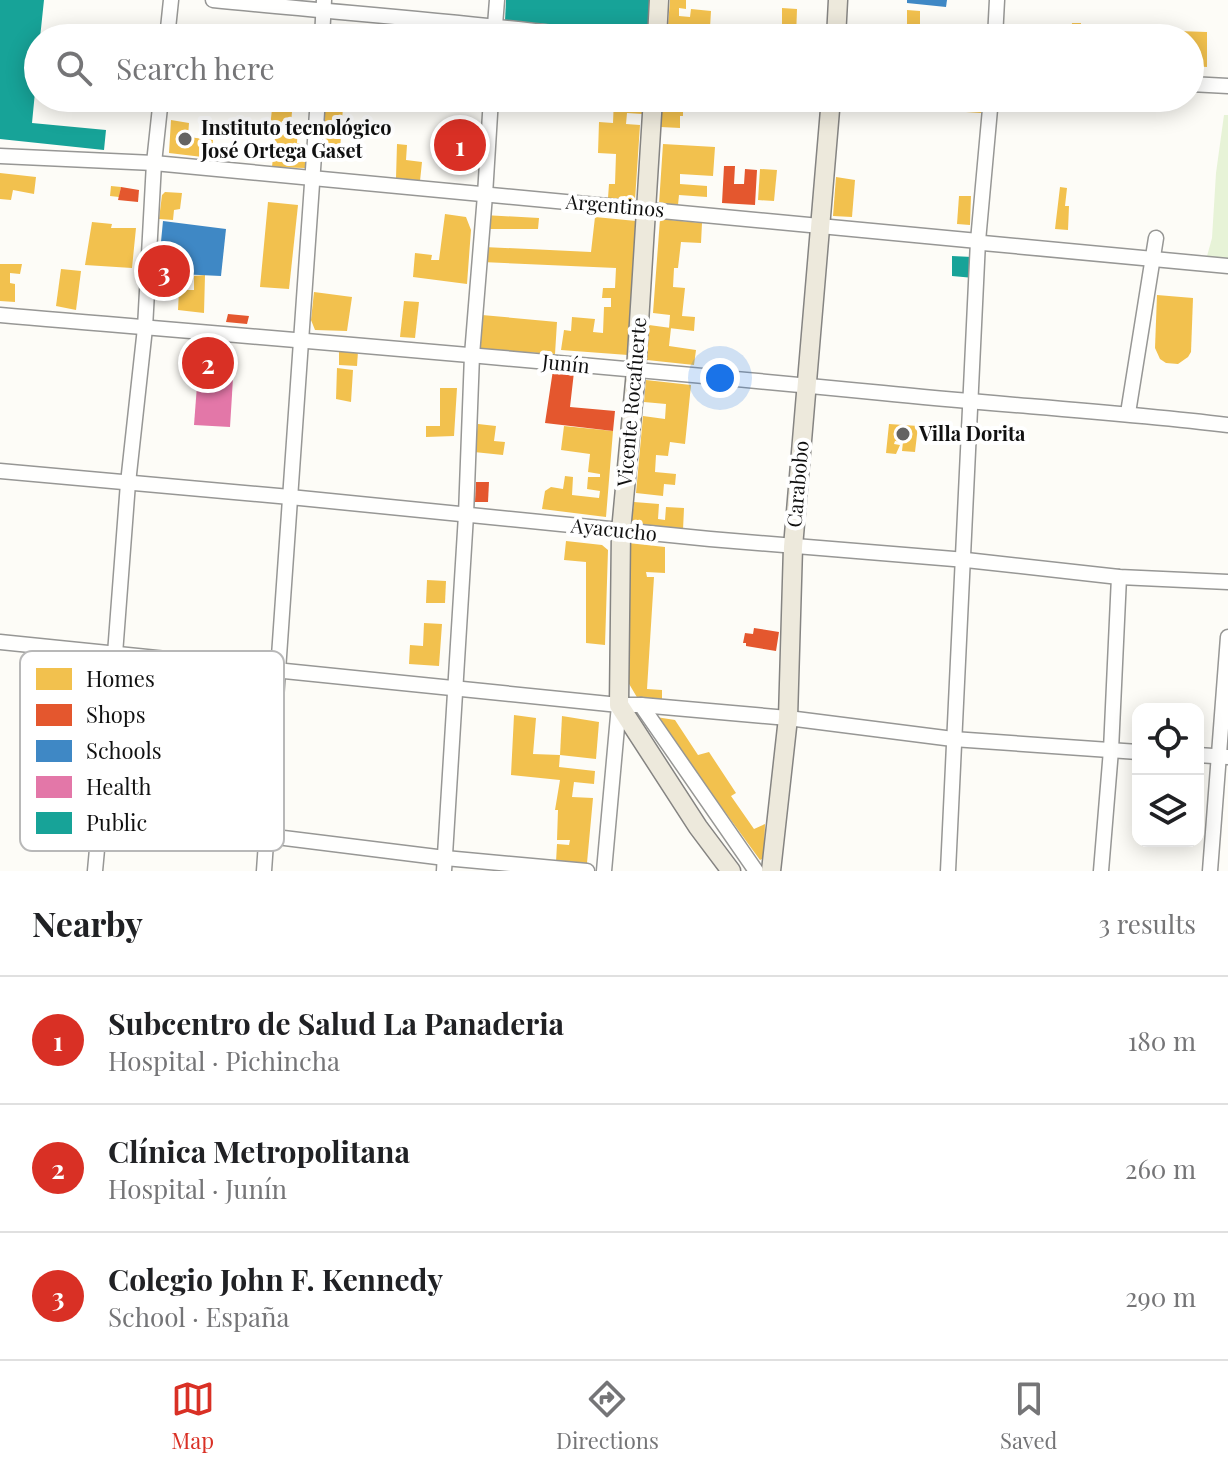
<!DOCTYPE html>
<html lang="en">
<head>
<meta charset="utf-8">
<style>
  body { margin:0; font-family:"Playfair Display",serif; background:#f2f2f2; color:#202124 }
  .controls { position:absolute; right:24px; bottom:24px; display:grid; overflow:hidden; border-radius:16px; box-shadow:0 4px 20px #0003 }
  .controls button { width:72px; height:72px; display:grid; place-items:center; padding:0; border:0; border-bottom:2px solid #e0e0e0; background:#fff; color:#202124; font:40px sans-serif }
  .you { position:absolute; left:720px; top:378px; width:28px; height:28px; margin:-20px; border:6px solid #fff; border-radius:50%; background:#1a73e8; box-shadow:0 0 0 12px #1a73e833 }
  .badge { display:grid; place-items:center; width:52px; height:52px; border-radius:50%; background:#d93025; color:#fff; font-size:26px; font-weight:700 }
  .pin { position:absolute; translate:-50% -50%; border:4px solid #fff; box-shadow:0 2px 8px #0006 }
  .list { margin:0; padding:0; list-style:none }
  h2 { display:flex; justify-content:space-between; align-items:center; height:104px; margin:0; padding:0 32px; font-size:34px }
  h2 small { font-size:26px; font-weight:400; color:#757577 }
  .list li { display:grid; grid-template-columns:52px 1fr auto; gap:24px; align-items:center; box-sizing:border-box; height:128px; padding:0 32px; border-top:2px solid #e0e0e0 }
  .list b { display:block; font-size:30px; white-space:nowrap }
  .list p { margin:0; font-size:26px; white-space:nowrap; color:#757577 }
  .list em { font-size:26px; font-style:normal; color:#757577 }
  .icon { flex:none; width:44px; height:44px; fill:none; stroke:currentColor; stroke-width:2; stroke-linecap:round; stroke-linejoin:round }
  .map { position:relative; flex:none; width:1228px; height:871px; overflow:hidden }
  .search { position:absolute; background:#fff; box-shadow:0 4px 20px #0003; left:24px; right:24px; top:24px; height:88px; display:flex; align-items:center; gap:20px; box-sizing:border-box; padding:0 28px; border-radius:44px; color:#757577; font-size:30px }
  .sheet { height:488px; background:#fff }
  nav { display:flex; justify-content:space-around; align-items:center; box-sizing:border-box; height:112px; border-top:2px solid #e0e0e0; background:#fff; font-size:22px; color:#757577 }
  nav a { display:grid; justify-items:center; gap:4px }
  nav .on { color:#d93025 }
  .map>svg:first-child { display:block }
</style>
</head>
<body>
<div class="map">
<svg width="1228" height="871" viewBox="0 0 1228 871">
  <rect width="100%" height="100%" fill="#fdfcf7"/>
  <path fill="#e7f3d7" d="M1224,115H1228V269L1204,267L1212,238L1216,173Z"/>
  <g fill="#f2c14e">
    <path d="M670,0H686V9L679,8V16L690,17L691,9L711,11L710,28H714L713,38H667Z"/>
    <path d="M782,8L797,9L796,38H782Z"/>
    <path d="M907,10L920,11V31L929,32V38H907Z"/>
    <path d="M379,23L438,29L437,38H377Z"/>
    <path d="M1072,23H1081L1080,38H1070Z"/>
    <path d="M1178,31L1207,32V67L1190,66V38H1178Z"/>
    <path d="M325,98H362L361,110L343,107L340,150L320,148Z"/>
    <path d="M614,98H643L642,114L627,113L626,124L640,125L635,200L608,198L609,184H615L616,154L598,153L599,122L613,123Z"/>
    <path d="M661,98H683V116H680V128L661,127Z"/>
    <path d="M952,98H981V113L951,111Z"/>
    <path d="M272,109L292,112L291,123L298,125L297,143L306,144L305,168L272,167L275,138L269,136Z"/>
    <path d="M171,120L189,123L188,137L213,140L211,158L169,153Z"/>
    <path d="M397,144L407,145L406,160L422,162L420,181L396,178Z"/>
    <path d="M663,144L715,147L713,176L680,174V184L707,186V197L679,195L678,205L659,204Z"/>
    <path d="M760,169L777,170L774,201L758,200Z"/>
    <path d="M0,173L36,177L34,194L13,190L11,200L0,199Z"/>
    <path d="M836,177L855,180L852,217L833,216Z"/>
    <path d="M111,186L121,187L119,197L110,196Z"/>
    <path d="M1060,187L1067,188L1065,206H1069L1068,230L1055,229Z"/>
    <path d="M165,192L182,193L180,209L174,210L173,220L159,219L162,195Z"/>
    <path d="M959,196H971L970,225L957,224Z"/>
    <path d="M268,202L298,205L289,289L260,287Z"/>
    <path d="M445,214L466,217L471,230L467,284L413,277L415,253L432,255L431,260H439Z"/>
    <path d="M484,215L539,218L538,229H483Z"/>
    <path d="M595,217L636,221L628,355L561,350L564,330L571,331L572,317L595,319L593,332L603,333L604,307H611V298H602L603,288H615L616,268L482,262L484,247L591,252Z"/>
    <path d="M660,219L702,223L701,243L681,242L678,268H674L673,287L685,288L682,316L695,317L694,331L669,328L670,315L653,313Z"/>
    <path d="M92,222L112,224L111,228H136L132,268L85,265Z"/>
    <path d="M0,264H22L20,274L10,273V283L15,284V302L0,301Z"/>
    <path d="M61,269L81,271L76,310L56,306Z"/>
    <path d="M205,275L204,313L178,310L179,290H194V276Z"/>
    <path d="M314,292L352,297L347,331L315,330L311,320Z"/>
    <path d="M1157,295L1193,298L1191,352L1188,357L1178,364L1166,363L1160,359L1155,348Z"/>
    <path d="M404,301L419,302L415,338L400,337Z"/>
    <path d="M482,315L557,322L555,354L479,349Z"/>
    <path d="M649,325L671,328L669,346L696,350L694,365L647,360Z"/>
    <path d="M339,350L358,351L357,366L339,365Z"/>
    <path d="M337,368L353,370L351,402L336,399Z"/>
    <path d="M646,380L691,385L685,444L670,442L668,456L656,455L655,472L676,474L675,485L664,484L663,496L636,493L643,416L665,419L666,404L644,402Z"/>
    <path d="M440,388H457L454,436L426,437V426H440Z"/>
    <path d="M478,424L496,426L494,441L505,442L503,455L474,452Z"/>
    <path d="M889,424L918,426L915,452L902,451L903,442L895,441L894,444L900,445L896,454L886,453Z"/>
    <path d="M564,426L613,431L606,517L542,509L545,491L551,487L563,489L565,476L573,477L572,495L599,498L600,491L587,489L588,477H600V474L588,472L590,454L561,450Z"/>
    <path d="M634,502L659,504L658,519L665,520L666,507L684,508L683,530L631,526Z"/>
    <path d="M566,541L602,545L608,550L605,645L586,643V562L564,560Z"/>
    <path d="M628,543L665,547V573L646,572L647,577H654L647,689L662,690V701L638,699L625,677Z"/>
    <path d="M427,580L446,581L445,603H426Z"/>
    <path d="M424,623L442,624L439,666L409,664L410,645L423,646Z"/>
    <path d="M514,715L536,718L533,754L560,755L559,767L595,771L594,784L574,782L572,797L593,798L587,863L556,862L557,844L569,845L570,840H557L558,810H555L560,780L511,775Z"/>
    <path d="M562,716L599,722L596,759L560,755Z"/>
    <path d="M656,717L675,720L698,755L709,752L736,793L731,796L754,829L765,824L764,858L760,860Z"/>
  </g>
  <g fill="#e4572e">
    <path d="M724,166H735L734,184H744L745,169L757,170L755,205L722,203Z"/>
    <path d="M121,187L139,190L138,202L118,200Z"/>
    <path d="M228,314L249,316L247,324L226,322Z"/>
    <path d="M553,370L574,372L570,407L615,411L613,431L545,423Z"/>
    <path d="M476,482H489L488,502H475Z"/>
    <path d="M754,628L779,632L776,651L746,646V643H743L745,633L753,634Z"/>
  </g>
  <g fill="#3f88c5">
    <path d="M907,0H947L946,7L907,3Z"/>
    <path d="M163,221L226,229L221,276L158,273Z"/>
  </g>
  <path fill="#e377a8" d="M199,359L234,362L230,427L194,425Z"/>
  <g fill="#17a398">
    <path d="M0,0H44L40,38H38V61L32,123L106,130L104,150L0,139Z"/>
    <path d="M506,0H651L648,31L505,21Z"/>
    <path d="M952,256L972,257L974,278L952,276Z"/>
  </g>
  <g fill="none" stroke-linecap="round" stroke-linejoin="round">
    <defs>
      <g id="minor">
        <path d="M213,0C341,13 469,22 596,38"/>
        <path d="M167,38L171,0"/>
        <path d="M322,38L324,0"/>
        <path d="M494,38L497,0"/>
        <path d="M995,38L997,0"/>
        <path d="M1190,84L1228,86"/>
        <path d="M0,156L154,163L978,241L983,243L1228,266"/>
        <path d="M0,315C294,340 589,364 883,393C998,405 1113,411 1228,425"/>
        <path d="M1128,413L1156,238"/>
        <path d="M0,471L290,497L710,539L966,560L1119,577L1228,582"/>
        <path d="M0,642L619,705H641L788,718L953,739L1138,752"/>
        <path d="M641,705L756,871"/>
        <path d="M1198,755L1228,757"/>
        <path d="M100,815L445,858L587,871"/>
        <path d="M95,871L115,654L128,483L145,328L154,163L161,98"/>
        <path d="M264,871L318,98"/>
        <path d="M444,871L466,515L472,355L485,195L491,98"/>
        <path d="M604,871L619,705"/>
        <path d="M948,871L978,241L991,98"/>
        <path d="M1101,871L1111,750L1119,577"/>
        <path d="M1210,871L1228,637"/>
      </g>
      <g id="major">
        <path d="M657,38L659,0"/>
        <path d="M836,38L838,0"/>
        <path d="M653,98L636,371L621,531L619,705L698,827L731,871"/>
        <path d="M771,871L788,718L793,547L831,98"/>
      </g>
    </defs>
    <use href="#minor" stroke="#979795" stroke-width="17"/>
    <use href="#major" stroke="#858482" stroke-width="21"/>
    <use href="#minor" stroke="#fffffe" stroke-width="14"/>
    <use href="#major" stroke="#ede9dc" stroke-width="18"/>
  </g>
  <g fill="#646362" stroke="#fff" stroke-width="3">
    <circle cx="185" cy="139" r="8"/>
    <circle cx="903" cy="434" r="8"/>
  </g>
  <g text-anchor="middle" stroke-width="8" stroke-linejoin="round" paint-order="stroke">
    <g font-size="20" font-weight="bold" fill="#111" stroke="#fff" text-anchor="start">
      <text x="201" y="135">Instituto tecnológico<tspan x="201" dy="23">José Ortega Gaset</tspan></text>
      <text x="919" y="441">Villa Dorita</text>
    </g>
    <g font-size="20" fill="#111" stroke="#fff">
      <text transform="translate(615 206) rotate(5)" y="7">Argentinos</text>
      <text transform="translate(566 364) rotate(6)" y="7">Junín</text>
      <text transform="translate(632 402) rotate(-85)" y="7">Vicente Rocafuerte</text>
      <text transform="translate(798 484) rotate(-85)" y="7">Carabobo</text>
      <text transform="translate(614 530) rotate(6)" y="7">Ayacucho</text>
    </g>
  </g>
  <rect x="20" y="651" width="264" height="200" rx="12" fill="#fff" stroke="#b8b8b8" stroke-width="2"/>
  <rect x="36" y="668" width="36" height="22" fill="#f2c14e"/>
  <rect x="36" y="704" width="36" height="22" fill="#e4572e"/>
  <rect x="36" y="740" width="36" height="22" fill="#3f88c5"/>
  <rect x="36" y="776" width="36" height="22" fill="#e377a8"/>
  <rect x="36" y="812" width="36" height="22" fill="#17a398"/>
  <g font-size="22" fill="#111">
    <text x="86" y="687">Homes</text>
    <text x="86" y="723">Shops</text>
    <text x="86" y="759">Schools</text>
    <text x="86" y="795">Health</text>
    <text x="86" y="831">Public</text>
  </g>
</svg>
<div class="controls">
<button><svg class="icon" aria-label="locate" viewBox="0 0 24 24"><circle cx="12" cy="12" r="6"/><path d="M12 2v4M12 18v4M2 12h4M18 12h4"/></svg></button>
<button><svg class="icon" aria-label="layers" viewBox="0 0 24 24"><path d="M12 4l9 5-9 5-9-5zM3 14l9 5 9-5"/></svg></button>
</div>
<div class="you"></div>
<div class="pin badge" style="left:460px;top:145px">1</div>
<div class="pin badge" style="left:208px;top:363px">2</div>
<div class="pin badge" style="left:164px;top:271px">3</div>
<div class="search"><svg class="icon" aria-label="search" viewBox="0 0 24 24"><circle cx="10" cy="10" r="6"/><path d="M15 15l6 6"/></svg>Search here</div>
</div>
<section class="sheet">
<h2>Nearby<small>3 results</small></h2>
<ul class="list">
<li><span class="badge">1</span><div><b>Subcentro de Salud La Panaderia</b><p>Hospital · Pichincha</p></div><em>180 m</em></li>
<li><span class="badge">2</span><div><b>Clínica Metropolitana</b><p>Hospital · Junín</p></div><em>260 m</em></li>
<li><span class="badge">3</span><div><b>Colegio John F. Kennedy</b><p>School · España</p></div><em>290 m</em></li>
</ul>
</section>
<nav>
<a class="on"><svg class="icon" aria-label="map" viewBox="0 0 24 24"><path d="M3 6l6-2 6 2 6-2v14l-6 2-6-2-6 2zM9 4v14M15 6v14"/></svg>Map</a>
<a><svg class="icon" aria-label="directions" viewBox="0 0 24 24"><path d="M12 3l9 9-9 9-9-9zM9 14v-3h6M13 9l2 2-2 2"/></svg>Directions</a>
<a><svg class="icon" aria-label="saved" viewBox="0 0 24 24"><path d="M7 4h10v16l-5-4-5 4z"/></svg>Saved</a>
</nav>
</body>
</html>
